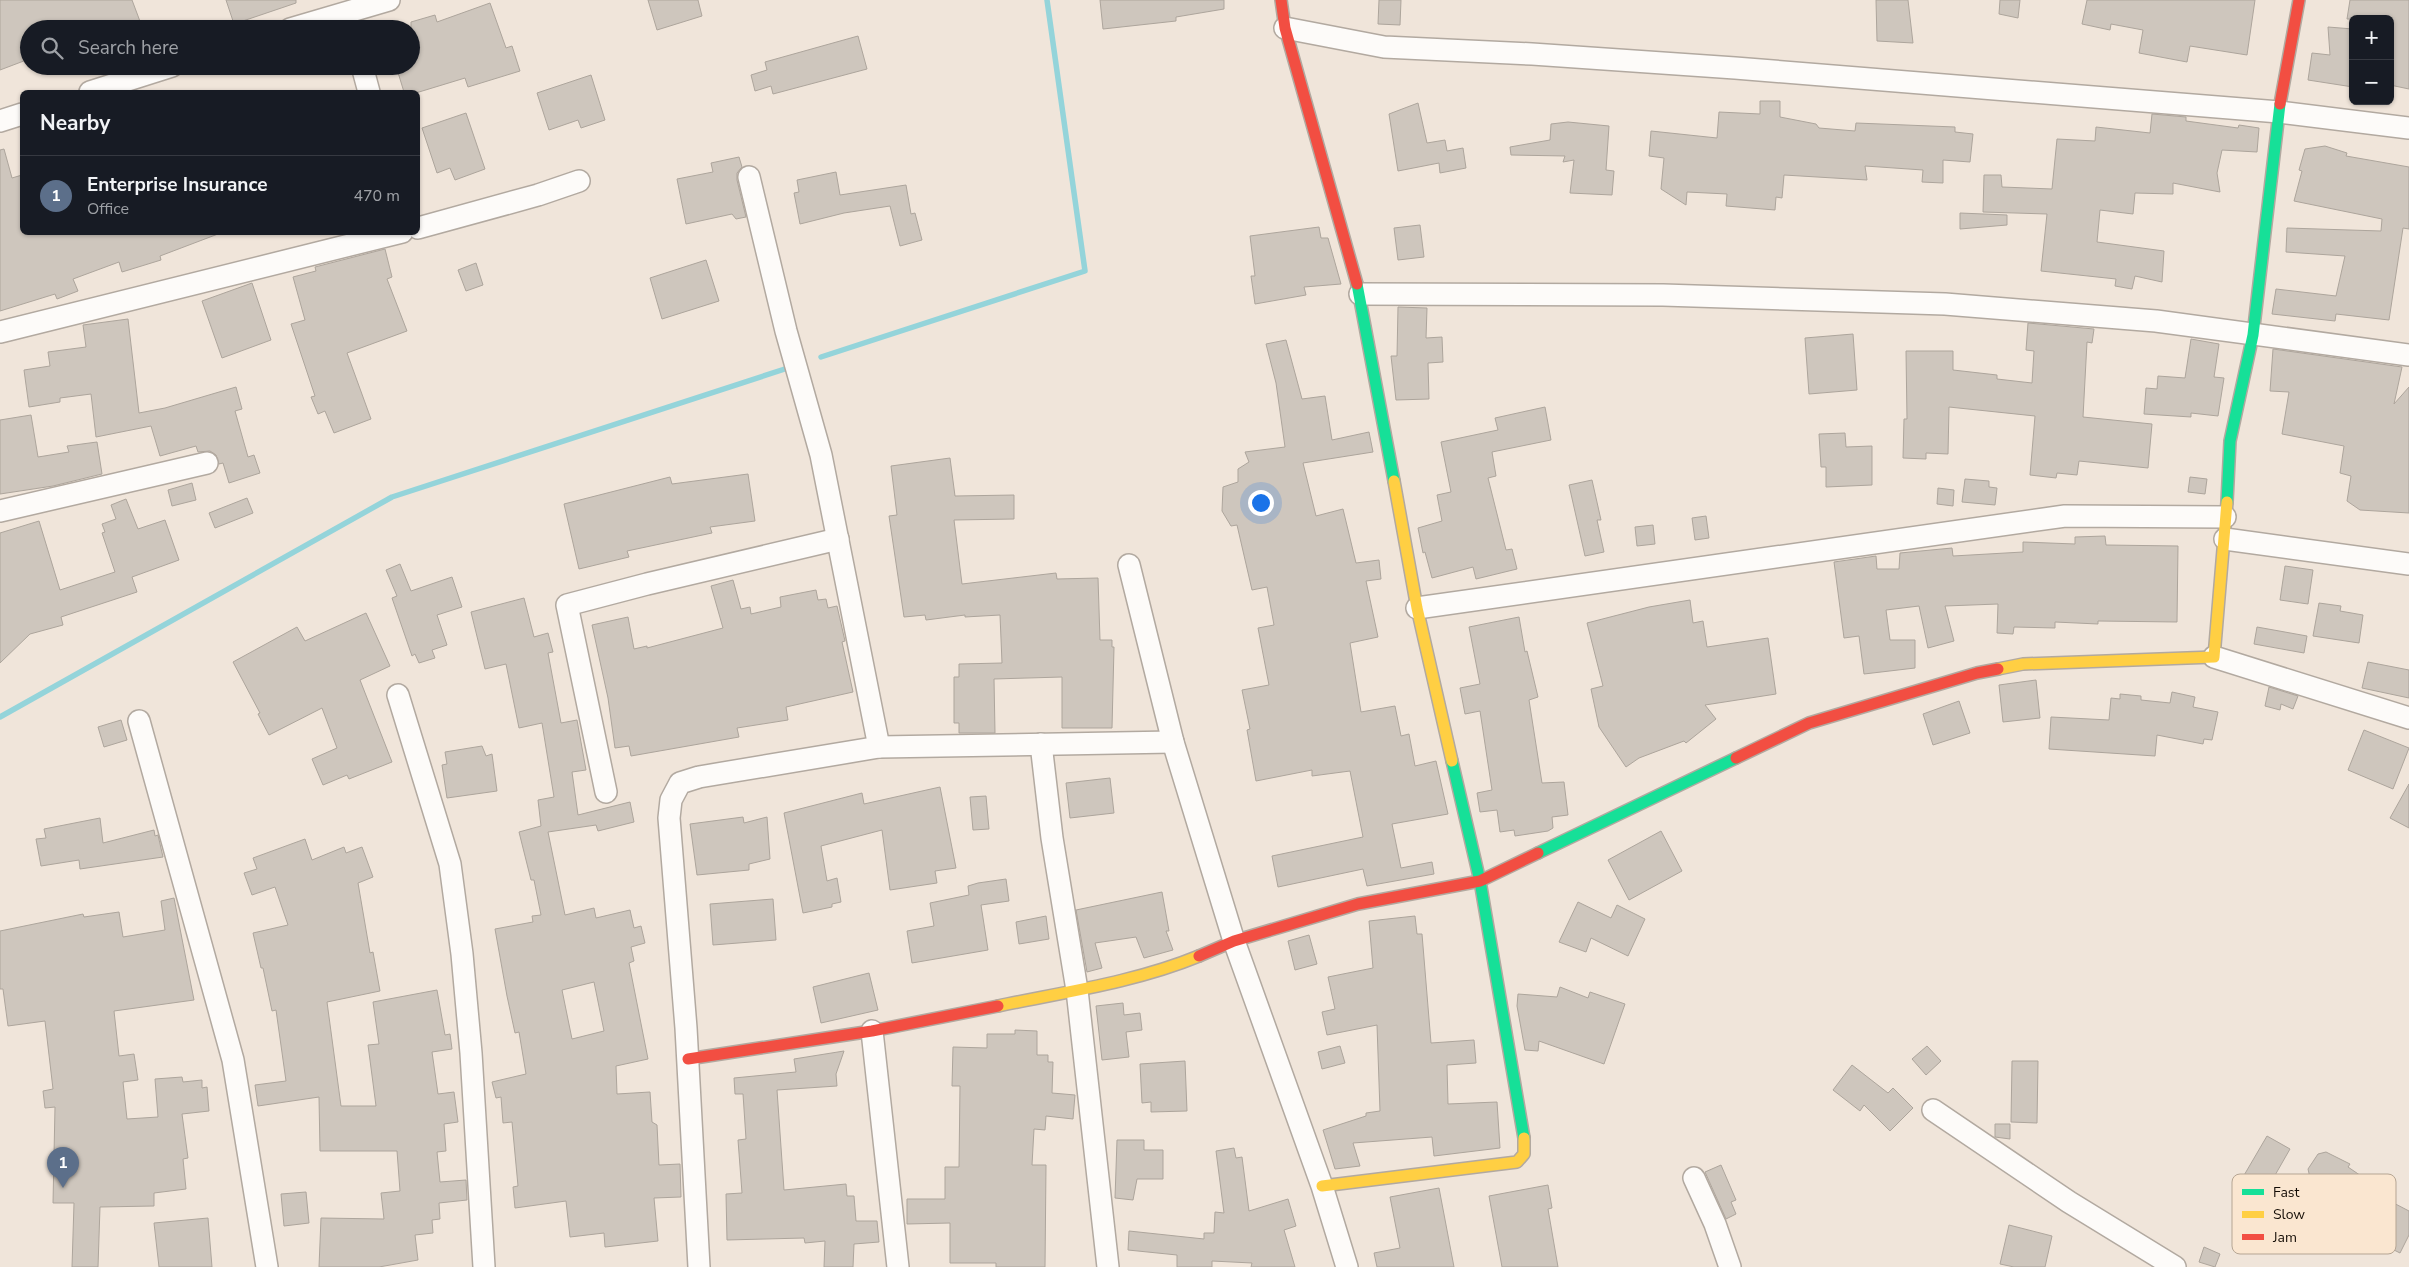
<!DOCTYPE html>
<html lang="en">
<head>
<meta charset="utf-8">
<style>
  body { margin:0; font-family:"Nunito Sans",sans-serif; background:#20242c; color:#f1f3f6 }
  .controls { position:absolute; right:15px; top:15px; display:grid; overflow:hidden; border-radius:8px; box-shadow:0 1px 4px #0004 }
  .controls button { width:45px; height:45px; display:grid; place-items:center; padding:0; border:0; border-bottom:1px solid #363941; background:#171b24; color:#f1f3f6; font:25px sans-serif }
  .you { position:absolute; left:1260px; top:502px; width:18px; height:18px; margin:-12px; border:4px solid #fff; border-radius:50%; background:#1a73e8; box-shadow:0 0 0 8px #1a73e833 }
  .badge { display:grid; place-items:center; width:32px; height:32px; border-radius:50%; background:#b0aeab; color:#fff; font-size:16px; font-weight:700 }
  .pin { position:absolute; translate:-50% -41px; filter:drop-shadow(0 1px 2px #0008) }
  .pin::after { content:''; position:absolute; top:26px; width:18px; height:15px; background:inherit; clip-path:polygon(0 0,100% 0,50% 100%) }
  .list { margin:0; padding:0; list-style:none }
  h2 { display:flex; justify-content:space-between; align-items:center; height:65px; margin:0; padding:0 20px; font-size:21px }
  h2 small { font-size:16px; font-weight:400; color:#9ea1a6 }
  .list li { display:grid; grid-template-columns:32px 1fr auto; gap:15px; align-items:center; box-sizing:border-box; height:80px; padding:0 20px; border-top:1px solid #363941 }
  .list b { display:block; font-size:19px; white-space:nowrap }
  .list p { margin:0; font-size:16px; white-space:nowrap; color:#9ea1a6 }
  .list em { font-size:16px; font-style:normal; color:#9ea1a6 }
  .icon { flex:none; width:28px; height:28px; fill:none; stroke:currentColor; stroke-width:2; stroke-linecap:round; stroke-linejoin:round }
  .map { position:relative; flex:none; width:2409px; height:1267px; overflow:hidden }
  .search { position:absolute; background:#171b24; box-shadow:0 1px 4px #0004; left:20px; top:20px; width:400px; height:55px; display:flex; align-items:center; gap:12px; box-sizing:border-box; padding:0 18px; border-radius:28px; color:#9ea1a6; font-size:19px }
  .panel { position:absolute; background:#171b24; box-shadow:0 1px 4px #0004; left:20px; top:90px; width:400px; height:145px; border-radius:8px }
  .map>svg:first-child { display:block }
</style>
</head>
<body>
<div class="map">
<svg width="2409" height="1267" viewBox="0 0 2409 1267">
  <rect width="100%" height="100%" fill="#f0e5da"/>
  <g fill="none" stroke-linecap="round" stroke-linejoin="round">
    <g stroke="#94d4da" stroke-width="5.5">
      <path d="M821,357L1085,271L1047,0"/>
      <path d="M0,717L392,497L791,367"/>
    </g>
  </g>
  <g fill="#cec6bd" stroke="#ada59c" fill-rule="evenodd">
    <path d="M0,0H132L141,24L129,29H101L99,23L84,29H29V59L0,70Z"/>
    <path d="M226,0H296V3L234,24Z"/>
    <path d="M648,0H698L702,16L657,30Z"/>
    <path d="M1100,0H1224V9L1176,17V21L1103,29Z"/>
    <path d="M1379,0H1401L1400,25L1378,24Z"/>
    <path d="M1876,0H1908L1913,43L1877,41Z"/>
    <path d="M2000,0H2020L2018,18L1999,14Z"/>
    <path d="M2087,0H2255L2247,55L2190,46L2187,62L2139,53L2143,30L2111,24L2110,30L2082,24Z"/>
    <path d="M2350,0H2409V89L2390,85V19H2347Z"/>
    <path d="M490,3L506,48L512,46L520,71L468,87L465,78L419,92H404L396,66H411V22L435,15L437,22Z"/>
    <path d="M2328,27L2353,29V87L2308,80L2312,53L2330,55Z"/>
    <path d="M858,36L867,69L773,94L771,86L755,91L751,75L767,70L765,62Z"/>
    <path d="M591,75L605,120L581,128L578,120L549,130L537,93Z"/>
    <path d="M1760,101H1780V117L1816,124L1819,128L1855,131L1856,123L1955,127V132L1973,134L1970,162L1943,160V183L1922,182L1923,170L1865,166L1867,180L1784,175L1782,198L1776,197L1775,210L1726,206L1727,194L1687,192L1686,205L1661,189L1664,158L1649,156L1651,131L1717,138L1719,112L1760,114Z"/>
    <path d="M1418,103L1427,143L1445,140L1447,151L1463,148L1466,168L1440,173L1439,163L1398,171L1389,114Z"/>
    <path d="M466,113L485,169L455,180L450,168L437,173L422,128Z"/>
    <path d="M2152,114L2186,117V121L2238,128L2239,125L2259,128L2257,152L2222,150L2217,173L2220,192L2173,183V194L2135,193L2133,214L2100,210L2097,242L2164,251L2162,282L2135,276L2132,289L2115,286L2116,279L2041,271L2047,214L1983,212L1984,175H2001L2002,187L2052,189L2057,139L2095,141L2096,127L2150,133Z"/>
    <path d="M1568,122L1609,126L1606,170L1614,171L1612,195L1570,193L1574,160L1563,162L1565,156L1511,155L1510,147L1550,140L1551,124Z"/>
    <path d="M2325,146L2347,153L2346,156L2409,167V229L2403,228L2389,320L2336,314L2335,321L2272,314L2276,289L2336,296L2345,256L2286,252L2287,228L2381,231L2382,219L2294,201L2302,171L2299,170L2305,149Z"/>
    <path d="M4,149L12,178L22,175V232H218V234L160,256L161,260L122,272L119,262L73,279L78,291L57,299L55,294L0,311V150Z"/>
    <path d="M739,157L742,167L737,173V180L746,217L736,219L732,214L686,224L677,179L713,172L711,163Z"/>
    <path d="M836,172L840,195L906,185L911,214L915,213L922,240L900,246L890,206L844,213L800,224L794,193L799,192L797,180Z"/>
    <path d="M1960,213L2007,215V225L1960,229Z"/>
    <path d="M1420,225L1424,257L1398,260L1394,228Z"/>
    <path d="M1319,227L1321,238H1328L1341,284L1304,287L1306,295L1255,304L1251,276H1255L1250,236Z"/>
    <path d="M385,249L392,277L387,279L407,331L347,353L371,419L334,433L325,411L318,414L311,397L315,396L291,324L305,320L293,277L316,271L315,267Z"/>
    <path d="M706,260L719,301L662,319L650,278Z"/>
    <path d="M476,263L483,285L466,291L458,270Z"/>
    <path d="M252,283L271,340L222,358L202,301Z"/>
    <path d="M1398,307L1427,308L1426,338L1442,337L1443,362L1428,363L1429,399L1396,400L1391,356H1397Z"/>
    <path d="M128,319L139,413L165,408L236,387L242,409L235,411L248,457L254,455L260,473L229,483L223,463L219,464L216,455L210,451L198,452L196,446L160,456L151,426L96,437L91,394L60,398V402L29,407L24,370L50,366L48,352L86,347L83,325Z"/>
    <path d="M2028,323L2094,329L2092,343L2087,342L2083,417L2152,424L2148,468L2079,461L2077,475L2057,473L2056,478L2030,475L2035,416L1949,407L1948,454L1926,453V459L1903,458L1904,419H1907L1906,351H1953V370L1997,375V379L2032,383L2034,351L2026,350Z"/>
    <path d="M1853,334L1857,390L1809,394L1805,338Z"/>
    <path d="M2191,339L2219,344L2214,377L2224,378L2218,416L2191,413V417L2144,414L2146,388L2157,389L2158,376L2185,378Z"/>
    <path d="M1286,340L1302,399L1325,396L1332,440L1369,432L1373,452L1303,463L1316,516L1343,509L1356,563L1379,560L1381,579L1366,581L1378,637L1350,643L1361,712L1395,706L1401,736L1409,734L1415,766L1436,761L1448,814L1392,824L1401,868L1432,862L1434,874L1367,886L1363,869L1278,887L1272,856L1363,837L1350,771L1312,776V770L1256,781L1247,730L1250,729L1242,690L1269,685L1258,628L1274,625L1267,587L1252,590L1237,525L1231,526L1222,511L1223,487L1238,482V469L1249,462L1245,452L1285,447L1276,383L1266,344Z"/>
    <path d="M2273,349L2402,367L2394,404L2409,387V513L2360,510L2347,501L2351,476L2340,473L2344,446L2282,434L2289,392L2270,391Z"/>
    <path d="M1545,407L1551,440L1492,452L1496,476L1488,478L1506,550L1512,549L1517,569L1476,579L1473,567L1432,578L1425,552L1423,553L1418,528L1442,521L1437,495L1451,492L1441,442L1498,430L1495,418Z"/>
    <path d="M31,415L38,457L69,452L67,446L97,442L102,474L53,486L0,494V420Z"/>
    <path d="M1845,433L1846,447L1872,446V485L1826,487V467H1821L1819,434Z"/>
    <path d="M950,458L955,496L1014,495V519L954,520L962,584L1056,573L1057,579L1098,578L1100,640H1112V647H1114L1112,728H1062V677L994,679L995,733H959V723H954V677H959V664L1002,663L1000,615L965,617V615L926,620L925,615L904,617L889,516L897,515L891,466Z"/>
    <path d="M748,474L755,521L710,527L712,533L627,551L629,557L579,569L564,504L670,477L672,484Z"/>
    <path d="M2190,477L2207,479L2205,494L2188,492Z"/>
    <path d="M1965,479L1989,481V487L1997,488L1995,505L1962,502Z"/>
    <path d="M1592,480L1601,520H1597L1604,552L1585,556L1569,485Z"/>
    <path d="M192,483L196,500L172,506L168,490Z"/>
    <path d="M1938,488L1954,490L1953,506L1937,504Z"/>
    <path d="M247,498L253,513L215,528L209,513Z"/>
    <path d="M126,499L138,529L165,520L179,560L132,577L137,592L61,617L63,625L30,634L0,663V533L39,521L60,590L115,572L102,533L105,532L102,524L116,519L111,505Z"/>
    <path d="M1706,516L1709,538L1695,540L1692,518Z"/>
    <path d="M1653,525L1655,544L1637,546L1635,527Z"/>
    <path d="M2105,536L2106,545L2178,546L2177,622L2098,621V624L2055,622V628L2014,627L2013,634L1997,633L1998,604L1945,606L1954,641L1928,648L1919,606L1886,610L1890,640H1915V668L1864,674L1859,636L1844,638L1834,562L1876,556L1877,569H1899L1900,553L1952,548L1953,556L2023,552V542L2075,544V537Z"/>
    <path d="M400,564L411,591L452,577L462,607L437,615L447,645L432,650L435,658L419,663L415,654L412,656L392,598L397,596L386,570Z"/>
    <path d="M2285,566L2313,570L2308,604L2280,600Z"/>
    <path d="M733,580L741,609L750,607L751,614L781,607L780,597L816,590L818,600L826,599L828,608L837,606L845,641L842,642L853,692L786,707L788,720L737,728L739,737L631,756L629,746L615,748L608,698L592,625L628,617L634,649L647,646V648L723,628L711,586Z"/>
    <path d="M524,598L534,637L548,633L553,652L548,653L561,723L577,720L586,770L572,772L578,815L630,802L634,822L598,831L596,825L548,832L565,915L594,908L596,918L630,910L634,928L641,926L645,943L631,947L634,961L629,963L648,1059L616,1066L617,1094L650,1092L652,1122L657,1125L659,1165L680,1164L681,1197L654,1198L658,1241L605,1247L604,1233L570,1237L566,1201L515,1208L513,1187L518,1186L512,1122L503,1123L501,1097L496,1098L492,1082L526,1074L519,1032L515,1033L507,996L495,929L533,922L532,916L541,915L534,880H531L519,832L541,826L538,800L554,797L542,723L519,728L506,664L485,669L471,612ZM594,982L604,1031L572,1039L562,990Z"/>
    <path d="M1690,600L1693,623L1703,621L1707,647L1768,638L1776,694L1705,705L1716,719L1686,743L1684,741L1639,758L1626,767L1599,727L1591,689L1603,686L1587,623L1649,607Z"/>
    <path d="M2319,603L2341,606L2340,611L2363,615L2359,643L2313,636Z"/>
    <path d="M366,613L390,666L360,680L392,762L349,779L347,775L323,785L312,759L337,748L322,708L269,735L258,714L260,713L233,662L297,627L305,641Z"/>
    <path d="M1519,617L1525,652L1527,651L1538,697L1529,700L1542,783L1564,782L1568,815L1552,817L1553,828L1548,831L1515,836L1514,830L1500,832L1497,810L1480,812L1477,793L1492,790L1480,711L1465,714L1460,688L1480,684L1469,627Z"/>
    <path d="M2257,627L2307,636L2304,653L2254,644Z"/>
    <path d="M2368,662L2409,670V698L2362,688Z"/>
    <path d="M2036,680L2040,718L2003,722L1999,685Z"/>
    <path d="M2269,687L2298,696L2293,709L2281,704L2280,710L2265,706Z"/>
    <path d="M2172,692L2195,697L2193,707L2218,712L2212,740L2204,739L2203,744L2157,735L2155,756L2049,749L2051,717L2109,720L2111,698L2120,699V694L2141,696V700L2170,703Z"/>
    <path d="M1959,701L1970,733L1933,745L1923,714Z"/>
    <path d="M121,720L127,740L104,747L98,727Z"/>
    <path d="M2364,730L2409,748L2393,789L2348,770Z"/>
    <path d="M482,746L486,756L492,754L497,791L447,798L442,765L447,764L445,752Z"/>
    <path d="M1110,778L1114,813L1070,818L1066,783Z"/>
    <path d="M2409,784V828L2390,818Z"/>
    <path d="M940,787L956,868L935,871L937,883L890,890L882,830L821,846L827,881L837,878L841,902L832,904V907L803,913L784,813L862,793L864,804Z"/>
    <path d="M986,796L989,829L973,830L970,797Z"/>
    <path d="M743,817L744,823L767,817L770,859L749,864V870L697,875L690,824Z"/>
    <path d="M100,818L103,843L154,830L155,836L158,835L163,857L80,869L79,860L41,866L36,839L46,838L44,829Z"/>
    <path d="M1661,831L1682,871L1629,900L1608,860Z"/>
    <path d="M305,839L312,860L344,847L346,853L362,847L373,877L358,883L370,953L373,952L380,991L327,1002L341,1106H376L368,1045L379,1044L373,1002L437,990L445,1035L450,1034L452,1049L432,1052L438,1094L454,1092L458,1122L444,1124L446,1151L437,1152L440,1182L466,1180L467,1200L439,1203L440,1219L432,1220L433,1233L415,1235L418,1260L379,1267H319L321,1218L384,1219L381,1193L400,1191L397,1151H320L319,1097L258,1106L255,1085L286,1081L276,1010L272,1011L263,968H261L253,933L288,925L275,887L252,895L244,873L257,869L253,858Z"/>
    <path d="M1006,879L1009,901L981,905L988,950L912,963L907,931L934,926L930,903L969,895L968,886L978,883Z"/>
    <path d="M1162,892L1169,931H1166L1173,950L1144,958L1136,937L1095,943L1102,968L1087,972L1076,910Z"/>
    <path d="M174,898L194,1000L114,1011L119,1056L134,1054L138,1080L123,1082L127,1119L158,1117L155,1079L182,1077L183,1082L202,1080V1088L207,1087L209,1111L182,1114L188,1158L183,1159L186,1189L154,1193V1206L100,1207L98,1267H72L74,1203H53L55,1107L45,1108L43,1091L53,1089L45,1021L8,1026L3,989H0V931L83,914L84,917L119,912L123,937L165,930L161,901Z"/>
    <path d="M773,899L776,940L713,945L710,904Z"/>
    <path d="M1578,902L1611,918L1617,905L1645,919L1628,956L1591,938L1586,952L1559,942Z"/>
    <path d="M1046,916L1049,939L1019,944L1016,922Z"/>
    <path d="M1415,916L1417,934H1422L1431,1043L1474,1040L1476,1063L1447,1065L1448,1104L1497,1102L1500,1148L1434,1156L1432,1137L1353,1143L1360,1166L1335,1169L1323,1130L1366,1116V1113L1380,1111L1377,1025L1327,1035L1322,1012L1335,1009L1328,977L1373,968L1369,921Z"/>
    <path d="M1309,935L1317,964L1295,970L1288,941Z"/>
    <path d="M869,973L878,1010L821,1023L813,987Z"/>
    <path d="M1560,987L1588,998L1590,992L1625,1004L1604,1064L1539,1041L1538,1051L1525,1050L1517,1006L1518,994L1557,997Z"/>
    <path d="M1123,1003L1124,1015L1140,1013L1142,1030L1126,1032L1129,1057L1102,1060L1096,1006Z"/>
    <path d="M1015,1030L1037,1031V1055H1048V1062H1053L1052,1093L1075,1095L1073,1119L1046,1116L1045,1130L1034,1129L1032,1165H1046L1045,1267H996V1263H950V1223L907,1224V1199H945V1167H959L960,1086H952L953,1047L987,1048V1034H1015Z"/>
    <path d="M1340,1046L1345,1063L1322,1069L1318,1052Z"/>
    <path d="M1927,1046L1941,1061L1926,1075L1912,1059Z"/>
    <path d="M844,1051L836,1074L837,1086L777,1090L784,1190L846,1184L847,1196H854L856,1221H877L879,1242L854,1244L853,1267H824L825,1241L805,1243L804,1238L727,1240L726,1194L742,1193L738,1140L746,1139L743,1094H735L734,1078L796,1072L794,1059Z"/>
    <path d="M1185,1061L1187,1111L1151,1112V1102L1142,1103L1140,1064Z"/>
    <path d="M2012,1061H2038L2037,1123L2011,1122Z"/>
    <path d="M1852,1065L1888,1093L1893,1088L1913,1108L1890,1131L1864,1105L1860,1111L1833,1090Z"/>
    <path d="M1995,1124H2010V1139L1995,1137Z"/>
    <path d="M2267,1136L2290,1149L2266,1191L2243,1177Z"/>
    <path d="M1117,1140H1144V1150H1163V1179H1137L1133,1200L1115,1198Z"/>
    <path d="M1234,1148L1236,1158L1242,1157L1249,1211L1288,1199L1296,1226L1284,1230L1295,1267H1251L1252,1263L1212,1261V1267H1177V1255L1128,1250L1129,1231L1204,1239V1233H1214L1215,1212L1224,1213L1216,1151Z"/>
    <path d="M2326,1152L2350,1164L2348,1167L2367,1180L2378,1182L2383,1189L2382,1197L2409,1211V1235L2400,1253L2384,1245L2389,1236L2360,1234L2354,1224L2356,1209L2333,1195L2330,1200L2321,1187L2311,1182L2308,1169L2318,1154Z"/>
    <path d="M1721,1165L1736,1200L1731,1202L1736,1214L1726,1219L1705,1172Z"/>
    <path d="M1548,1185L1552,1208L1548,1209L1558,1267H1502L1489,1196Z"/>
    <path d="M1439,1188L1454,1267H1377L1374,1253L1400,1248L1390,1197Z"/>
    <path d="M306,1192L309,1223L284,1226L281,1194Z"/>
    <path d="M208,1218L212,1267H159L154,1223Z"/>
    <path d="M2009,1225L2052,1236L2045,1267H2014L2000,1264Z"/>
    <path d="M2204,1247L2220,1254L2215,1267L2199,1262Z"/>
  </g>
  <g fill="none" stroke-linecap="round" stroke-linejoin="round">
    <defs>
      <g id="street">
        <path d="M1285,28L1384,47L1532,54L1735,68L2279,112L2409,128"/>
        <path d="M290,29L389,0"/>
        <path d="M362,66L369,92"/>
        <path d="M90,92L172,66"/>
        <path d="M0,121L22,114"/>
        <path d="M749,177L786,331L821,455L879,747"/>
        <path d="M418,228L538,195L579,181"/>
        <path d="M1360,294L1663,295L1945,304L2156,321L2409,355"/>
        <path d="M0,332L402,232"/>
        <path d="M0,511L207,463"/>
        <path d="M2225,539L2409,564"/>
        <path d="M1129,565L1173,742L1234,941L1322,1186L1347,1267"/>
        <path d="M1417,608L2065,516L2225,517"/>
        <path d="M2214,657L2409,718"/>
        <path d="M398,695L450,864L462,954L471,1053L484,1267"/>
        <path d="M139,721L233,1060L267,1267"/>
        <path d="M1041,744L1052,838L1077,990L1108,1267"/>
        <path d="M606,792L567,605L647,584L838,539"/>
        <path d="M872,1031L898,1267"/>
        <path d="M1933,1110L2069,1202L2175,1267"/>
        <path d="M1694,1178L1715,1224L1730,1267"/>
        <path d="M699,1267L686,1028L669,818L671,800L680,783L699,777L879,747L1173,742"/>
      </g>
      <g id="fast">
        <path d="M1357,284L1394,481"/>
        <path d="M2227,502L2230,441L2253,335L2280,104"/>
        <path d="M1452,761L1480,881L1524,1138"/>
        <path d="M1538,853L1736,758"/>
      </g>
      <g id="slow">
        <path d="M1394,481L1417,608L1452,761"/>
        <path d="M1998,669L2023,664L2214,657L2227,502"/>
        <path d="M998,1006C1065,992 1136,982 1199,956"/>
        <path d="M1322,1186L1517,1162L1524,1154V1138"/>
      </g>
      <g id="jam">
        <path d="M1281,0L1285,28L1357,284"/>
        <path d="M2280,104L2299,0"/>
        <path d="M1736,758L1809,723L1977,673L1998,669"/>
        <path d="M1199,956L1234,941L1358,904L1480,881L1538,853"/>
        <path d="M688,1059L872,1031L998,1006"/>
      </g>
    </defs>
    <use href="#street" stroke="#b2a9a0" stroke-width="24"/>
    <use href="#fast" stroke="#b2a9a0" stroke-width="14"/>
    <use href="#slow" stroke="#b2a9a0" stroke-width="14"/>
    <use href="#jam" stroke="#b2a9a0" stroke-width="14"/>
    <use href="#street" stroke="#fdfbf9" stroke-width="21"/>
    <use href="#fast" stroke="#16e098" stroke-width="11"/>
    <use href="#slow" stroke="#ffcf43" stroke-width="11"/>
    <use href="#jam" stroke="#f24e42" stroke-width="11"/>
  </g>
  <rect x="2232" y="1174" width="164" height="80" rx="8" fill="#fae6d0" stroke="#b5a593" stroke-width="1"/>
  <rect x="2242" y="1189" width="22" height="6" fill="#16e098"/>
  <rect x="2242" y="1211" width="22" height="7" fill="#ffcf43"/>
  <rect x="2242" y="1234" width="22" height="6" fill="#f24e42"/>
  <g font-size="14" fill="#140d06">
    <text x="2273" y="1197">Fast</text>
    <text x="2273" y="1219">Slow</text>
    <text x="2273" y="1242">Jam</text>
  </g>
</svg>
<div class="controls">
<button>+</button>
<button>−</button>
</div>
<div class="you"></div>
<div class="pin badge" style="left:63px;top:1188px;background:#5c6f8a">1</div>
<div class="search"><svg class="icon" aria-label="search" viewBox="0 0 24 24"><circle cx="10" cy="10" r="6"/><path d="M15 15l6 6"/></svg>Search here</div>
<section class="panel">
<h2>Nearby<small></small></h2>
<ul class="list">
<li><span class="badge" style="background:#5c6f8a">1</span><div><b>Enterprise Insurance</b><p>Office</p></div><em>470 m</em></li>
</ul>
</section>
</div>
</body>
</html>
